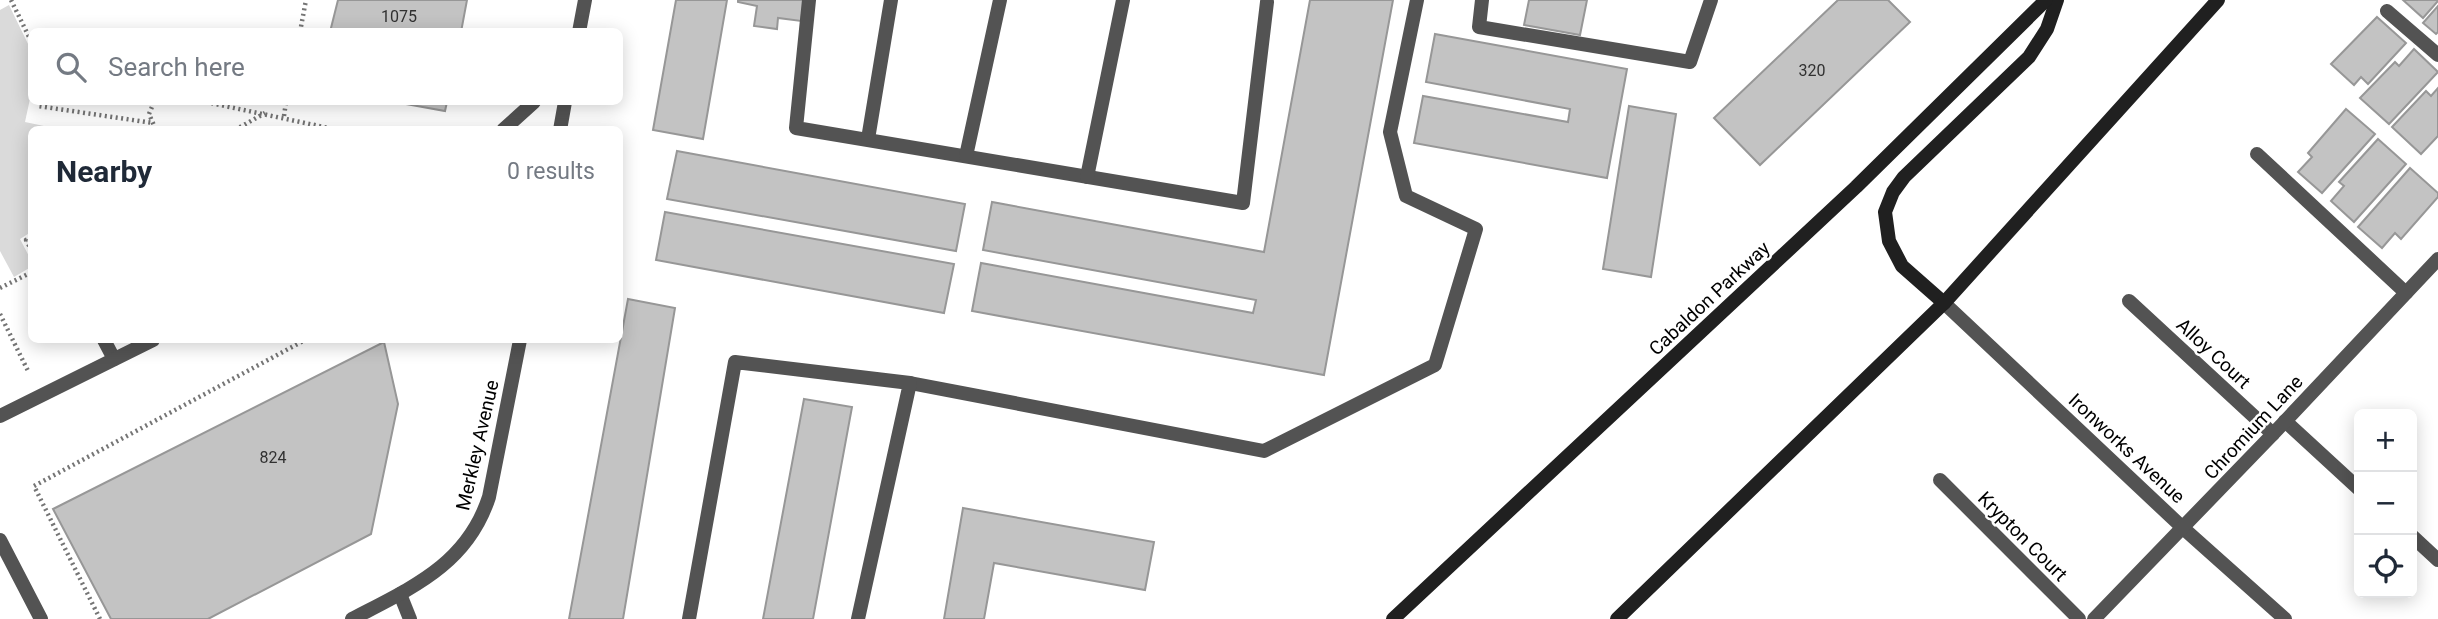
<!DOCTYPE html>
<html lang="en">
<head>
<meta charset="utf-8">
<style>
  body { margin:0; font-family:Roboto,sans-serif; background:#f6f6f7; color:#1f2937 }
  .controls { position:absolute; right:21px; bottom:21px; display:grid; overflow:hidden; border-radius:10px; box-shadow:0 4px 18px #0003 }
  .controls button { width:63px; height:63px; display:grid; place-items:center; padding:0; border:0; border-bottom:2px solid #e0e1e3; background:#fff; color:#1f2937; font:35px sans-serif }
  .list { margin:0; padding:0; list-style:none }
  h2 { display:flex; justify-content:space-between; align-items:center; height:91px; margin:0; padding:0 28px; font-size:30px }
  h2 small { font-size:23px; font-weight:400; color:#747a83 }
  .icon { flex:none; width:38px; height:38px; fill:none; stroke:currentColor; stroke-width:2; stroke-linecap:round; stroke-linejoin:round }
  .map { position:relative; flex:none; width:2438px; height:619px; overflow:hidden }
  .search { position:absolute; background:#fff; box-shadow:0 4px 18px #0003; left:28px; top:28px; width:595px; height:77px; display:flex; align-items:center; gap:18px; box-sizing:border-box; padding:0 24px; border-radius:10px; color:#747a83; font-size:26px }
  .panel { position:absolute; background:#fff; box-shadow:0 4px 18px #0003; left:28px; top:126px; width:595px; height:217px; border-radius:10px }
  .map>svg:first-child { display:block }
</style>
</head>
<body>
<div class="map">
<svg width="2438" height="619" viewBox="0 0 2438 619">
  <rect width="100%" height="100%" fill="#fff"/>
  <path fill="#dadada" d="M9,5L31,50V94L25,122L58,129L32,130L31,232L20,239L31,260V267L14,277L0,251V10Z"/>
  <g fill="#c3c3c3" stroke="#979797" stroke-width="2">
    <path d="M338,0H467L461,32H330Z"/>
    <path d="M676,0H727L703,139L653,130Z"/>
    <path d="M738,0H804L801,21L778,18L777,29L754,26L757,6L738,2Z"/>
    <path d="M1310,0H1393L1324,375L972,311L981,263L1253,313L1256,300L983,250L992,202L1264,252Z"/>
    <path d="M1529,0H1587L1580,35L1524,25Z"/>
    <path d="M1838,0H1888L1910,22L1760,165L1714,118Z"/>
    <path d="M2403,0H2438V1L2423,18Z"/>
    <path d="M2438,6V32L2436,34L2423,23Z"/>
    <path d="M2377,17L2406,43L2368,84L2361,77L2354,85L2331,64Z"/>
    <path d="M1435,34L1627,69L1607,178L1414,143L1423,96L1568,122L1570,109L1426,82Z"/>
    <path d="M2414,49L2438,72L2389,124L2360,98L2395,62L2399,66Z"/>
    <path d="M2438,88V136L2421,154L2392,127L2426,91L2431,96Z"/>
    <path d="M395,102H447L445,111Z"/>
    <path d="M1629,106L1676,114L1651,277L1603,269Z"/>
    <path d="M2346,109L2375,134L2322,193L2298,172L2312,157L2308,153Z"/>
    <path d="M2378,139L2406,164L2354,222L2331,201L2344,186L2339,182Z"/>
    <path d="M677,151L965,204L956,251L667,199Z"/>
    <path d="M2410,168L2438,193V197L2401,239L2395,233L2382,248L2358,227Z"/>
    <path d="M665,212L954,264L944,313L656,260Z"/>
    <path d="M628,299L675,308L623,619H569Z"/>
    <path d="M384,342L398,404L371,534L208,619H111L53,509Z"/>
    <path d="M804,399L852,407L813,619H763Z"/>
    <path d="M963,508L1154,542L1145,590L994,563L984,619H944Z"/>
  </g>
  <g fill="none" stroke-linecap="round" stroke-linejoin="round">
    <g stroke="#757575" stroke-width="4.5" stroke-dasharray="2 3.5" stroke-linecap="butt">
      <path d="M11,0L32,43"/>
      <path d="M300,32L306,0"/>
      <path d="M38,102V106L153,123"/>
      <path d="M154,102L149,114L156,130"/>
      <path d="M206,102L338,130"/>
      <path d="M284,116L286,102"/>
      <path d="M235,130L265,113"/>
      <path d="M32,238L26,240L32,251"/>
      <path d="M0,288L32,272"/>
      <path d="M0,314L29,373"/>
      <path d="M100,619L34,486L305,340"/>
    </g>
    <g stroke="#535353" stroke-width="14">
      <path d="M809,0L796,128L1243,203L1267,2"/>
      <path d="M1482,0L1479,27L1690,62L1711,0"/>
      <path d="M2387,11L2438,55"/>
      <path d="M503,130L534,102"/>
      <path d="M868,139L891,0"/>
      <path d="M2257,154L2406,293"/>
      <path d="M966,156L1000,0"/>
      <path d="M1087,177L1123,0"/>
      <path d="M2129,301L2273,434"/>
      <path d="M104,340L114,359"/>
      <path d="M910,383L1264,451L1435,365L1476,229L1406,196L1390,132L1417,0"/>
      <path d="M0,416L153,340"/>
      <path d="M2285,421L2359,489"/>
      <path d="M1940,480L2079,619"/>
      <path d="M2412,536L2438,560"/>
      <path d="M0,540L41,619"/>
      <path d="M689,619L735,362L910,383L858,619"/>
    </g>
    <g stroke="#535353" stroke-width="14">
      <path d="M579,32L585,0"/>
      <path d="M560,130L565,102"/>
      <path d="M1944,303L2183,528L2285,619"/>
      <path d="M400,594L410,619"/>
      <path d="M352,619C411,588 467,565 489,497L520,340"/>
      <path d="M2094,619L2273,434L2438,259"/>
    </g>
    <g stroke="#202020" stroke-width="14">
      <path d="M1944,303L1902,266L1889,241L1885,212L1893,192L1904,177L2029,57L2047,29L2057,0"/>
      <path d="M1393,619L1856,187L2046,0"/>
      <path d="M1617,619L1944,303L2218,0"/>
    </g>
  </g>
  <g text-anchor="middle" stroke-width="5" stroke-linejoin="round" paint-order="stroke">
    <g font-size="16" fill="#313131">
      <text x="399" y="22">1075</text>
      <text x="1812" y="76">320</text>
      <text x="273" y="463">824</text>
    </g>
    <g font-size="19" fill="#000" stroke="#fff">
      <text transform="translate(1709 298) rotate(-43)" y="7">Cabaldon Parkway</text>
      <text transform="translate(2214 353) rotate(43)" y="7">Alloy Court</text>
      <text transform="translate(2253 427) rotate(-47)" y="7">Chromium Lane</text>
      <text transform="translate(477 445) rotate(-77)" y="7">Merkley Avenue</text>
      <text transform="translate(2127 448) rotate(43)" y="7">Ironworks Avenue</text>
      <text transform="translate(2023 536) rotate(45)" y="7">Krypton Court</text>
    </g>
  </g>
</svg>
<div class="controls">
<button>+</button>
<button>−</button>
<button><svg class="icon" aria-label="locate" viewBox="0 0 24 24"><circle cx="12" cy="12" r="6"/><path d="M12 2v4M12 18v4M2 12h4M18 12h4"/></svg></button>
</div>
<div class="search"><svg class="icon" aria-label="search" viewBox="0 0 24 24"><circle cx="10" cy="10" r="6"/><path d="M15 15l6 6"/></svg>Search here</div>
<section class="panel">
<h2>Nearby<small>0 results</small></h2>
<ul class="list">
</ul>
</section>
</div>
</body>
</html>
